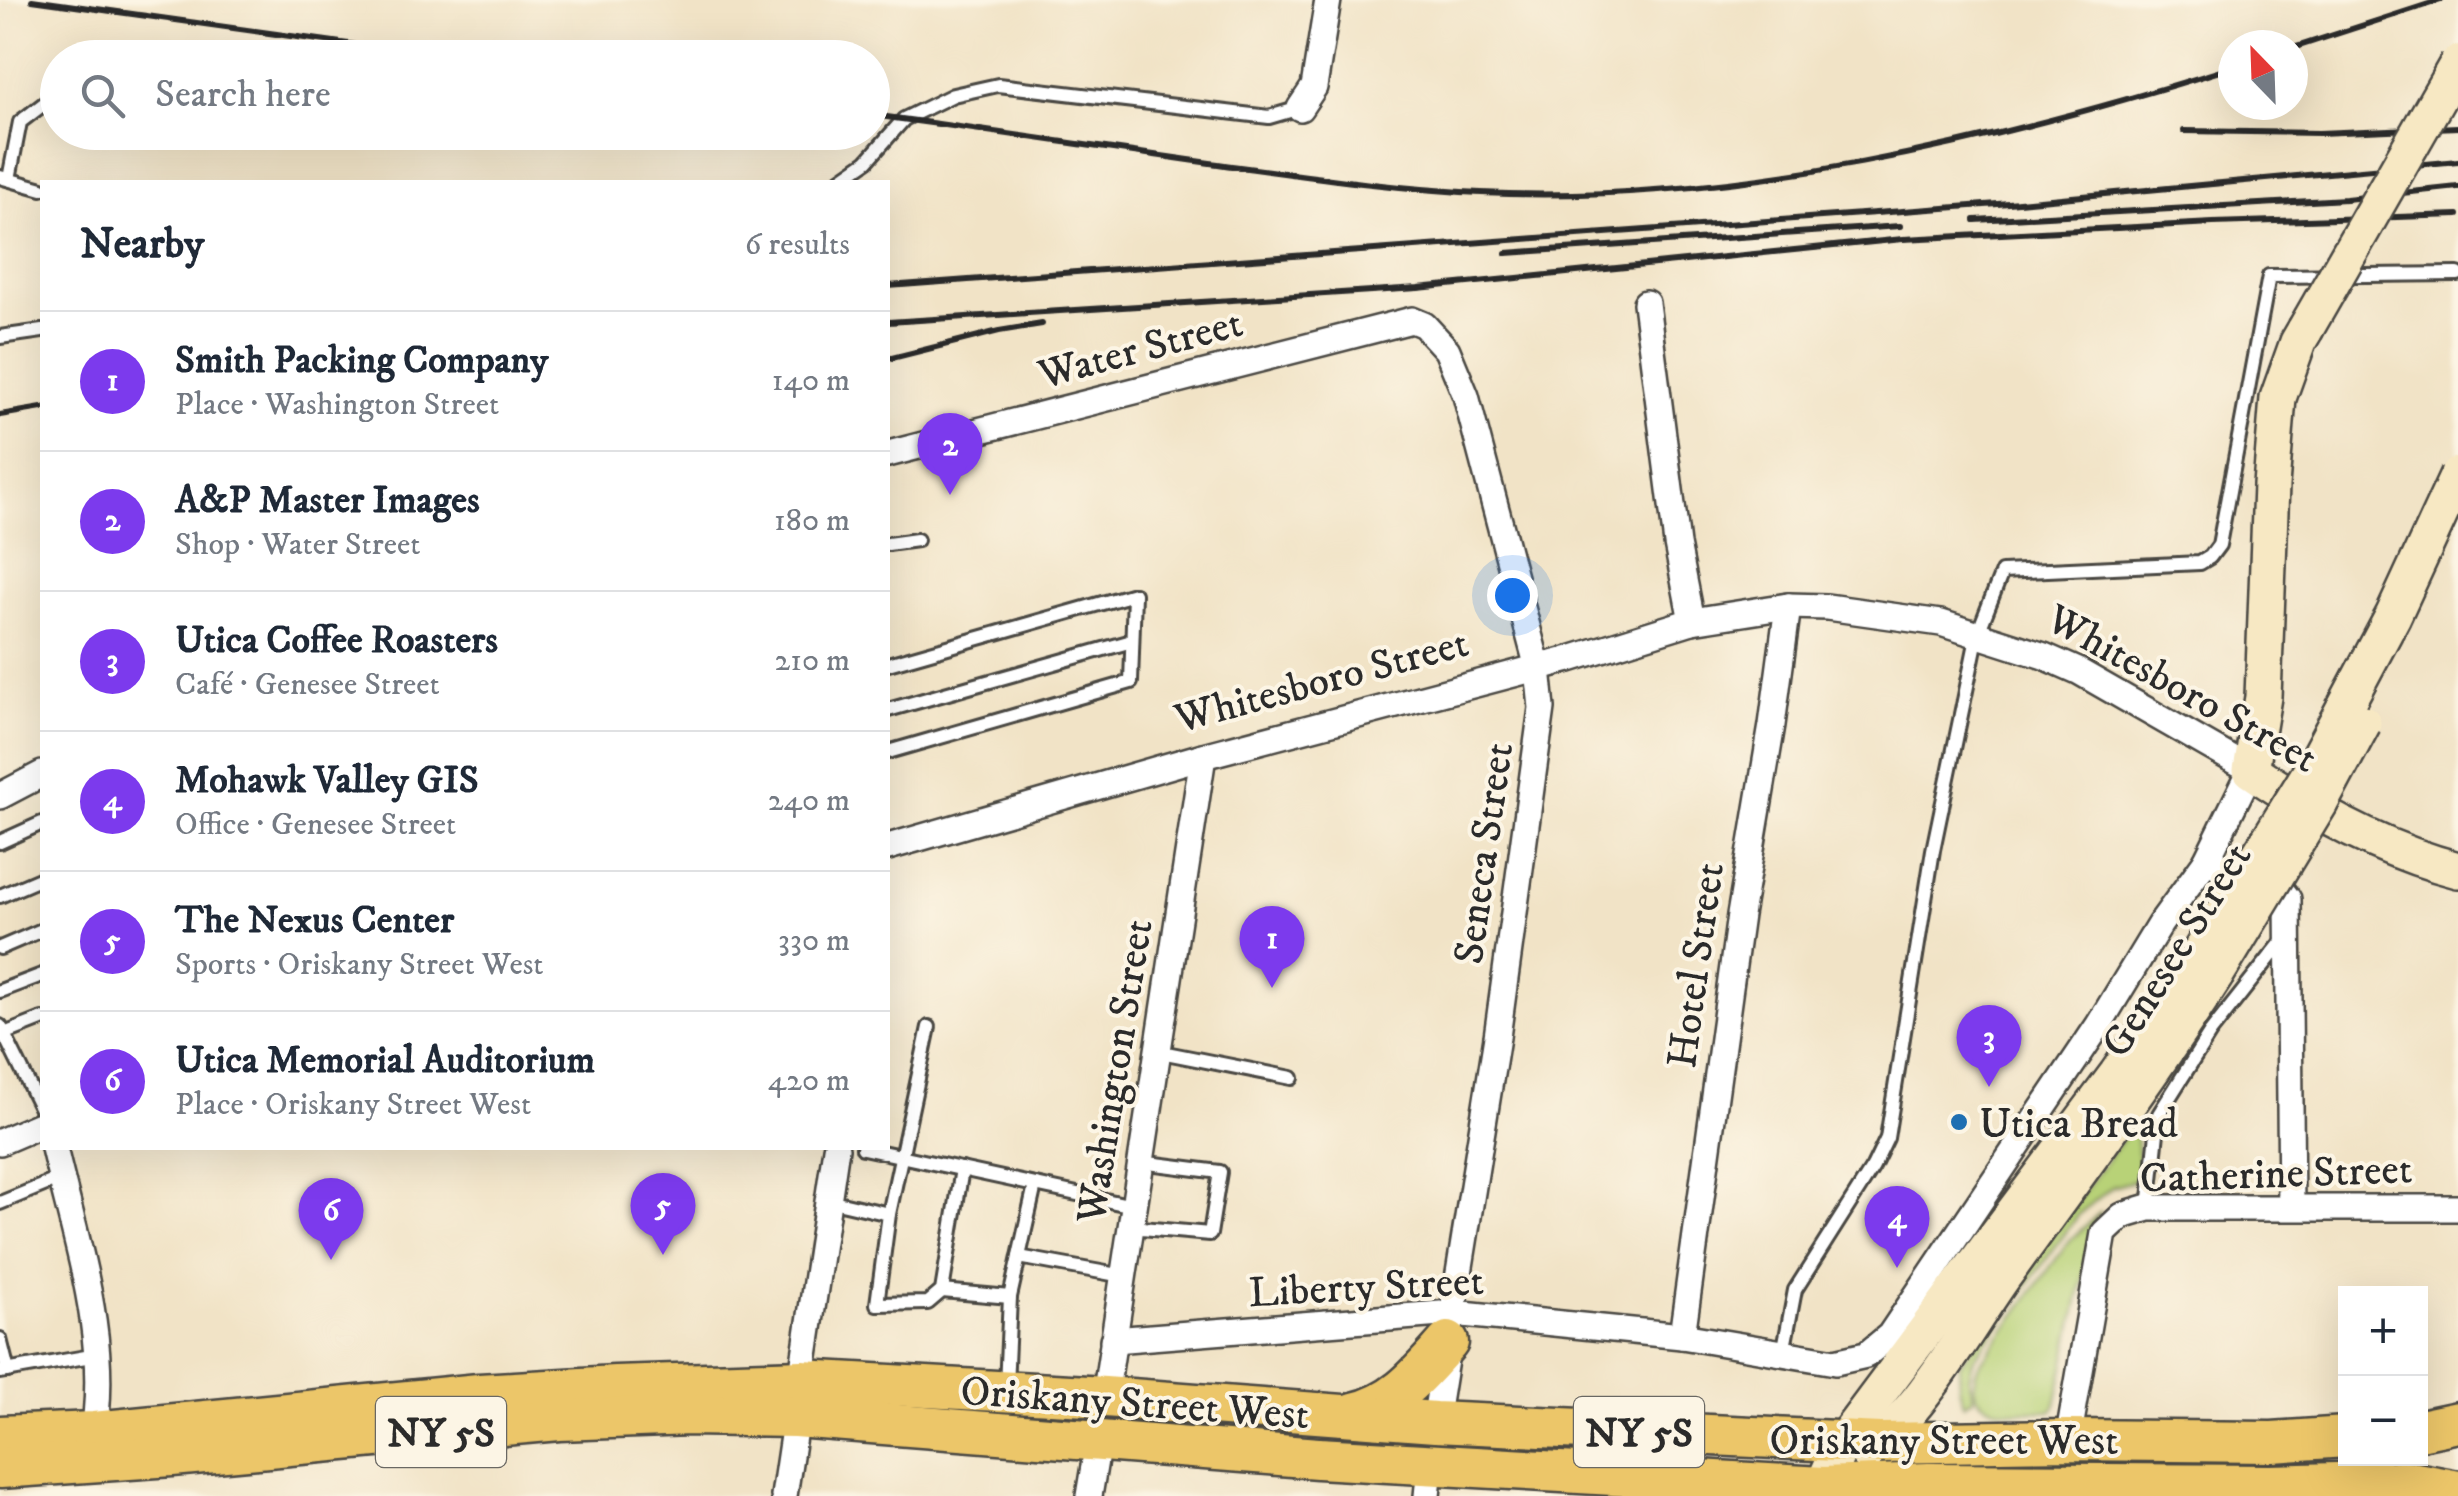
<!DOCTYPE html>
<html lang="en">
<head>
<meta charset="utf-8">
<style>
  body { margin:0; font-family:"IM FELL DW Pica",serif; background:#f6f6f7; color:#1f2937 }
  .controls { position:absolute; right:30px; bottom:30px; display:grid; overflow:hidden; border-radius:0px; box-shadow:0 10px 40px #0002 }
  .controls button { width:90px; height:90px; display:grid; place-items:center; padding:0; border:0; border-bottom:2px solid #e0e1e3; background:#fff; color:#1f2937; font:50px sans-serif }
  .compass { position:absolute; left:2218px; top:30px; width:90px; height:90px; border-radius:50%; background:#fff; box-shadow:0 10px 40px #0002; rotate:337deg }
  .you { position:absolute; left:1512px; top:595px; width:35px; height:35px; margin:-25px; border:8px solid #fff; border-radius:50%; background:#1a73e8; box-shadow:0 0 0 15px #1a73e833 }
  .badge { display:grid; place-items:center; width:65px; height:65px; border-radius:50%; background:#7c3aed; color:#fff; font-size:32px; font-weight:700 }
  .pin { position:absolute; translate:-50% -82px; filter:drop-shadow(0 2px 5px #0008) }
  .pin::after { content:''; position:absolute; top:52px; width:35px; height:30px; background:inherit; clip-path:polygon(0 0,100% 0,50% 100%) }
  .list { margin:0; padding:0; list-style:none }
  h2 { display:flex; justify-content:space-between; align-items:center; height:130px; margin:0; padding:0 40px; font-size:42px }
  h2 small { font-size:32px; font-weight:400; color:#747a83 }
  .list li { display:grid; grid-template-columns:65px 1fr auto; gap:30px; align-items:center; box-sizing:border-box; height:140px; padding:0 40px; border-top:2px solid #e0e1e3 }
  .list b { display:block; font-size:38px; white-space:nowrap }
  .list p { margin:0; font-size:32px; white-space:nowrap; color:#747a83 }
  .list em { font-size:32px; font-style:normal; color:#747a83 }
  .icon { flex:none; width:55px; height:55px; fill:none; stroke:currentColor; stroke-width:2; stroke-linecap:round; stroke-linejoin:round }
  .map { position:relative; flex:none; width:2458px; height:1496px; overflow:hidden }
  .search { position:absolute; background:#fff; box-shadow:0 10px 40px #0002; left:40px; top:40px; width:850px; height:110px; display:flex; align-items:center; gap:25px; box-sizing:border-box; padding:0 35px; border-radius:55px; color:#747a83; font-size:38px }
  .panel { position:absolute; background:#fff; box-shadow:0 10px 40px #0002; left:40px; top:180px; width:850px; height:970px; border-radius:0px }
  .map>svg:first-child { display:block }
</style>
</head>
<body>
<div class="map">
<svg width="2458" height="1496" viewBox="0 0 2458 1496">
  <rect width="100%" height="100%" fill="#fcf5e5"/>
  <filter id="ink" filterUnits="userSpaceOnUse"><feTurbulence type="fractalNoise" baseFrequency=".01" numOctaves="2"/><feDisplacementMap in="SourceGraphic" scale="20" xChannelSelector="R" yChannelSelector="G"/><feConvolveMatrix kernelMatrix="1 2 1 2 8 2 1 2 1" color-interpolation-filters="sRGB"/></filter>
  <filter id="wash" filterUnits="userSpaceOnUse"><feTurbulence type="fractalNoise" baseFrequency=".0048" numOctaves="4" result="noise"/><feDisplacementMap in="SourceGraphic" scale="40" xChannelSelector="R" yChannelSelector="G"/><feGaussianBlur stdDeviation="2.25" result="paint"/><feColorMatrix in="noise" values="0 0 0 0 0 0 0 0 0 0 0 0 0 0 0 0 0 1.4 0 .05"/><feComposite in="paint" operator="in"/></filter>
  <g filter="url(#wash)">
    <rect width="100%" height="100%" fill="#f1e3c6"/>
    <g fill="#b8d277" stroke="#727e51" stroke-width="2.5">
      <path d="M2135,1121L2140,1179L2112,1187L2080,1213L1973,1360L1969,1378L1974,1398L1964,1404L1959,1387L1960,1364Z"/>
      <path d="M2101,1212L2095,1222L2056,1405L2051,1411C2020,1411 1958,1418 1978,1366L2070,1240Z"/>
    </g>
  </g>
  <g filter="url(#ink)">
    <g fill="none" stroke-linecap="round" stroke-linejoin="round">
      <defs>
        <g id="lane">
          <path d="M0,177L42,189"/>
          <path d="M9,179L20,122L58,93"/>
          <path d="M837,182L867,161L904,119L953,95L998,85L1269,117L1300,108"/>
          <path d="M0,337L42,331"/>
          <path d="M888,544L917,540"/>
          <path d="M888,664L1134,594L1131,682L888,752"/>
          <path d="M888,710L1132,641"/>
          <path d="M0,842L42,823"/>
          <path d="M0,896L42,878"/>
          <path d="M0,948L42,930"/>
          <path d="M0,991L42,975"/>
          <path d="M0,1026L42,1111"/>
          <path d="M1,1028L4,1034L42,1019"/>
          <path d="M1156,1051L1292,1078"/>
          <path d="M863,1148L1133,1206"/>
          <path d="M828,1200L889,1214L877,1304L928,1303L942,1291L962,1169"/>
          <path d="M0,1203L61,1178"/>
          <path d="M2149,1208L2159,1114L2210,1033L2286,937"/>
          <path d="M889,1214L929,1027"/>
          <path d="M1130,1227L1210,1234L1220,1172L1140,1162"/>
          <path d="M1019,1257L1123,1276"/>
          <path d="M942,1291L1010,1297L1006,1387"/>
          <path d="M1010,1297L1035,1185"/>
          <path d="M0,1339L8,1371"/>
          <path d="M1783,1353L1795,1290L1873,1167L1887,1138L1933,850L1978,633L2002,572L2200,563L2210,557L2219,545L2269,276L2458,274"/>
          <path d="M0,1372L97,1355"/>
        </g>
        <g id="street">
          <path d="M1300,108L1314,87L1328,0"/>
          <path d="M1646,303L1677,544L1692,621"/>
          <path d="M888,454L1412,320L1424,325L1447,350L1466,396L1538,668L1542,708L1497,1037L1435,1422"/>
          <path d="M0,796L42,774"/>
          <path d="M888,847L1203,756L1570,659L1692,621L1788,606L1827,607L1941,623L2044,656L2078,671L2251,770L2206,861L2160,924L2098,1026L1890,1335L1866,1355L1835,1362L1682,1336L1453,1313L1113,1340"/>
          <path d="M2206,861L2281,890L2288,899L2291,1207"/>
          <path d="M0,1142L42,1124"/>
          <path d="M54,1148C76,1243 112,1344 92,1442"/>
          <path d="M1682,1336L1740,915L1772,725L1788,606"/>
          <path d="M1105,1397L1203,756"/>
          <path d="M2068,1440L2104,1233L2122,1216L2149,1208H2458"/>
          <path d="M784,1496L836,1148"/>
          <path d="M1089,1496L1098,1442"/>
          <path d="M1427,1496L1430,1466"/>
        </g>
        <g id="secondary">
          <path d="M2305,330L2298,342L2278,398L2271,485L2263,697L2251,770C2314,813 2384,851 2458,870"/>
          <path d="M1867,1452C1923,1409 1962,1335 2003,1277C2075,1177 2149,1079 2216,975"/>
          <path d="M1818,1496L1843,1441L2117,1074L2195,960"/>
        </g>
        <g id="primary">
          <path d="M1354,1413C1397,1403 1419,1374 1448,1342"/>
          <path d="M2420,1430L2458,1422"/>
          <path d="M0,1436L94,1432L479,1394L615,1386L802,1380L1105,1397L1435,1422L1880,1443L2068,1440L2272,1442L2346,1437"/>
          <path d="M0,1468L172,1456L559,1420L690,1415L795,1417L1318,1458L1823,1487L1929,1483L2271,1485L2405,1481L2458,1491"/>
        </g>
      </defs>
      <use href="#lane" stroke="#494742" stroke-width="18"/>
      <use href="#street" stroke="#494742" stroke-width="30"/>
      <use href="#secondary" stroke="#494742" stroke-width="40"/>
      <use href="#primary" stroke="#494742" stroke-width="45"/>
      <use href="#lane" stroke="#fff" stroke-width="12"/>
      <use href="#street" stroke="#fff" stroke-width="25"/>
      <use href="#secondary" stroke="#f7e8c3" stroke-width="35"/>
      <use href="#primary" stroke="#ecc669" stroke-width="40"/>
      <g stroke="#2b2b2b" stroke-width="6">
        <path d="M32,0L449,58"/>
        <path d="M2293,48L2441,0"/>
        <path d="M872,115C985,130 1098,147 1210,163C1300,175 1391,189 1481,193C1732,205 1995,142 2233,67"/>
        <path d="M2184,131L2319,133L2458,127"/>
        <path d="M1975,220L2346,199L2458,187"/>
        <path d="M1506,253L1900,226"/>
        <path d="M888,286L1998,204L2458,161"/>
        <path d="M888,322L1418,288L1903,239L2213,223L2458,215"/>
        <path d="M888,359L999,331L1042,324"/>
        <path d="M0,415L42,408"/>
      </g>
      <defs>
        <g id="secondary-bridge">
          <path d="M2305,330L2458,63"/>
          <path d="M2195,960L2308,776L2393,616L2458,475"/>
          <path d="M2216,975L2319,805L2363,723"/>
        </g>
      </defs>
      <use href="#secondary-bridge" stroke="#494742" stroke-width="40" stroke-linecap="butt"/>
      <use href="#secondary-bridge" stroke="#f7e8c3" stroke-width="35"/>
    </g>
  </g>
  <circle fill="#1f6fb2" stroke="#fcf5e5" stroke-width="4" cx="1959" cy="1122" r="10"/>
  <g text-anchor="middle" stroke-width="8" stroke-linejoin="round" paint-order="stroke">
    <g fill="#fcf5e5" stroke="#6a6863" stroke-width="2.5">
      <rect x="376" y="1397" width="130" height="70" rx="8"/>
      <rect x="1574" y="1397" width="130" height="70" rx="8"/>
    </g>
    <g font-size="40" font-weight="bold" fill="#2b2b2b">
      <text x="441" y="1446">NY 5S</text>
      <text x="1639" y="1446">NY 5S</text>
    </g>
    <g font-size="42" fill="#2b2b2b" stroke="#fcf5e5">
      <text transform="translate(1140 347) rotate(-15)" y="15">Water Street</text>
      <text transform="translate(1321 679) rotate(-15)" y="15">Whitesboro Street</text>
      <text transform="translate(2183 687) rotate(29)" y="15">Whitesboro Street</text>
      <text transform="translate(1482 853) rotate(-82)" y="15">Seneca Street</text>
      <text transform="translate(2175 949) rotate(-58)" y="15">Genesee Street</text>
      <text transform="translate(1694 965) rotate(-82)" y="15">Hotel Street</text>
      <text transform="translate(1113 1071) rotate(-81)" y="15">Washington Street</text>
      <text transform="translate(2276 1172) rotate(-2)" y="15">Catherine Street</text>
      <text transform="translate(1366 1285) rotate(-3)" y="15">Liberty Street</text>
      <text transform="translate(1135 1401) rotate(4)" y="15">Oriskany Street West</text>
      <text x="1944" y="1454">Oriskany Street West</text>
    </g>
    <g font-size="42" fill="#2b2b2b" stroke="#fcf5e5" text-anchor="start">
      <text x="1979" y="1137">Utica Bread</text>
    </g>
  </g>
</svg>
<div class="controls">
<button>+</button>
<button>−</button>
</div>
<svg class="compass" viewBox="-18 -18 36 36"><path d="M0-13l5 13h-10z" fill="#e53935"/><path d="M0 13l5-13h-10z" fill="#747a83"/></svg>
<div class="you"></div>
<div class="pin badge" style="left:1272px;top:988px">1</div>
<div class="pin badge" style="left:950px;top:495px">2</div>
<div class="pin badge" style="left:1989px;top:1087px">3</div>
<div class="pin badge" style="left:1897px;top:1268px">4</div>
<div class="pin badge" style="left:663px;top:1255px">5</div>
<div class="pin badge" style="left:331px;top:1260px">6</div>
<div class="search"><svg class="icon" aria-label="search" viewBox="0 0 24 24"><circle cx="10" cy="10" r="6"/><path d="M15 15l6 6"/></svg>Search here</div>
<section class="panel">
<h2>Nearby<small>6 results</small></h2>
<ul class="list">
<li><span class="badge">1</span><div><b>Smith Packing Company</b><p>Place · Washington Street</p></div><em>140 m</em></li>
<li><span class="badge">2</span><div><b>A&amp;P Master Images</b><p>Shop · Water Street</p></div><em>180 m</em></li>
<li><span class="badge">3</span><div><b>Utica Coffee Roasters</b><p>Café · Genesee Street</p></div><em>210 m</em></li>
<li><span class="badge">4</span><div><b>Mohawk Valley GIS</b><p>Office · Genesee Street</p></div><em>240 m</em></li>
<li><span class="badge">5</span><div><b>The Nexus Center</b><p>Sports · Oriskany Street West</p></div><em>330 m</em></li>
<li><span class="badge">6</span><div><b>Utica Memorial Auditorium</b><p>Place · Oriskany Street West</p></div><em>420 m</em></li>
</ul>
</section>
</div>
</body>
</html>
